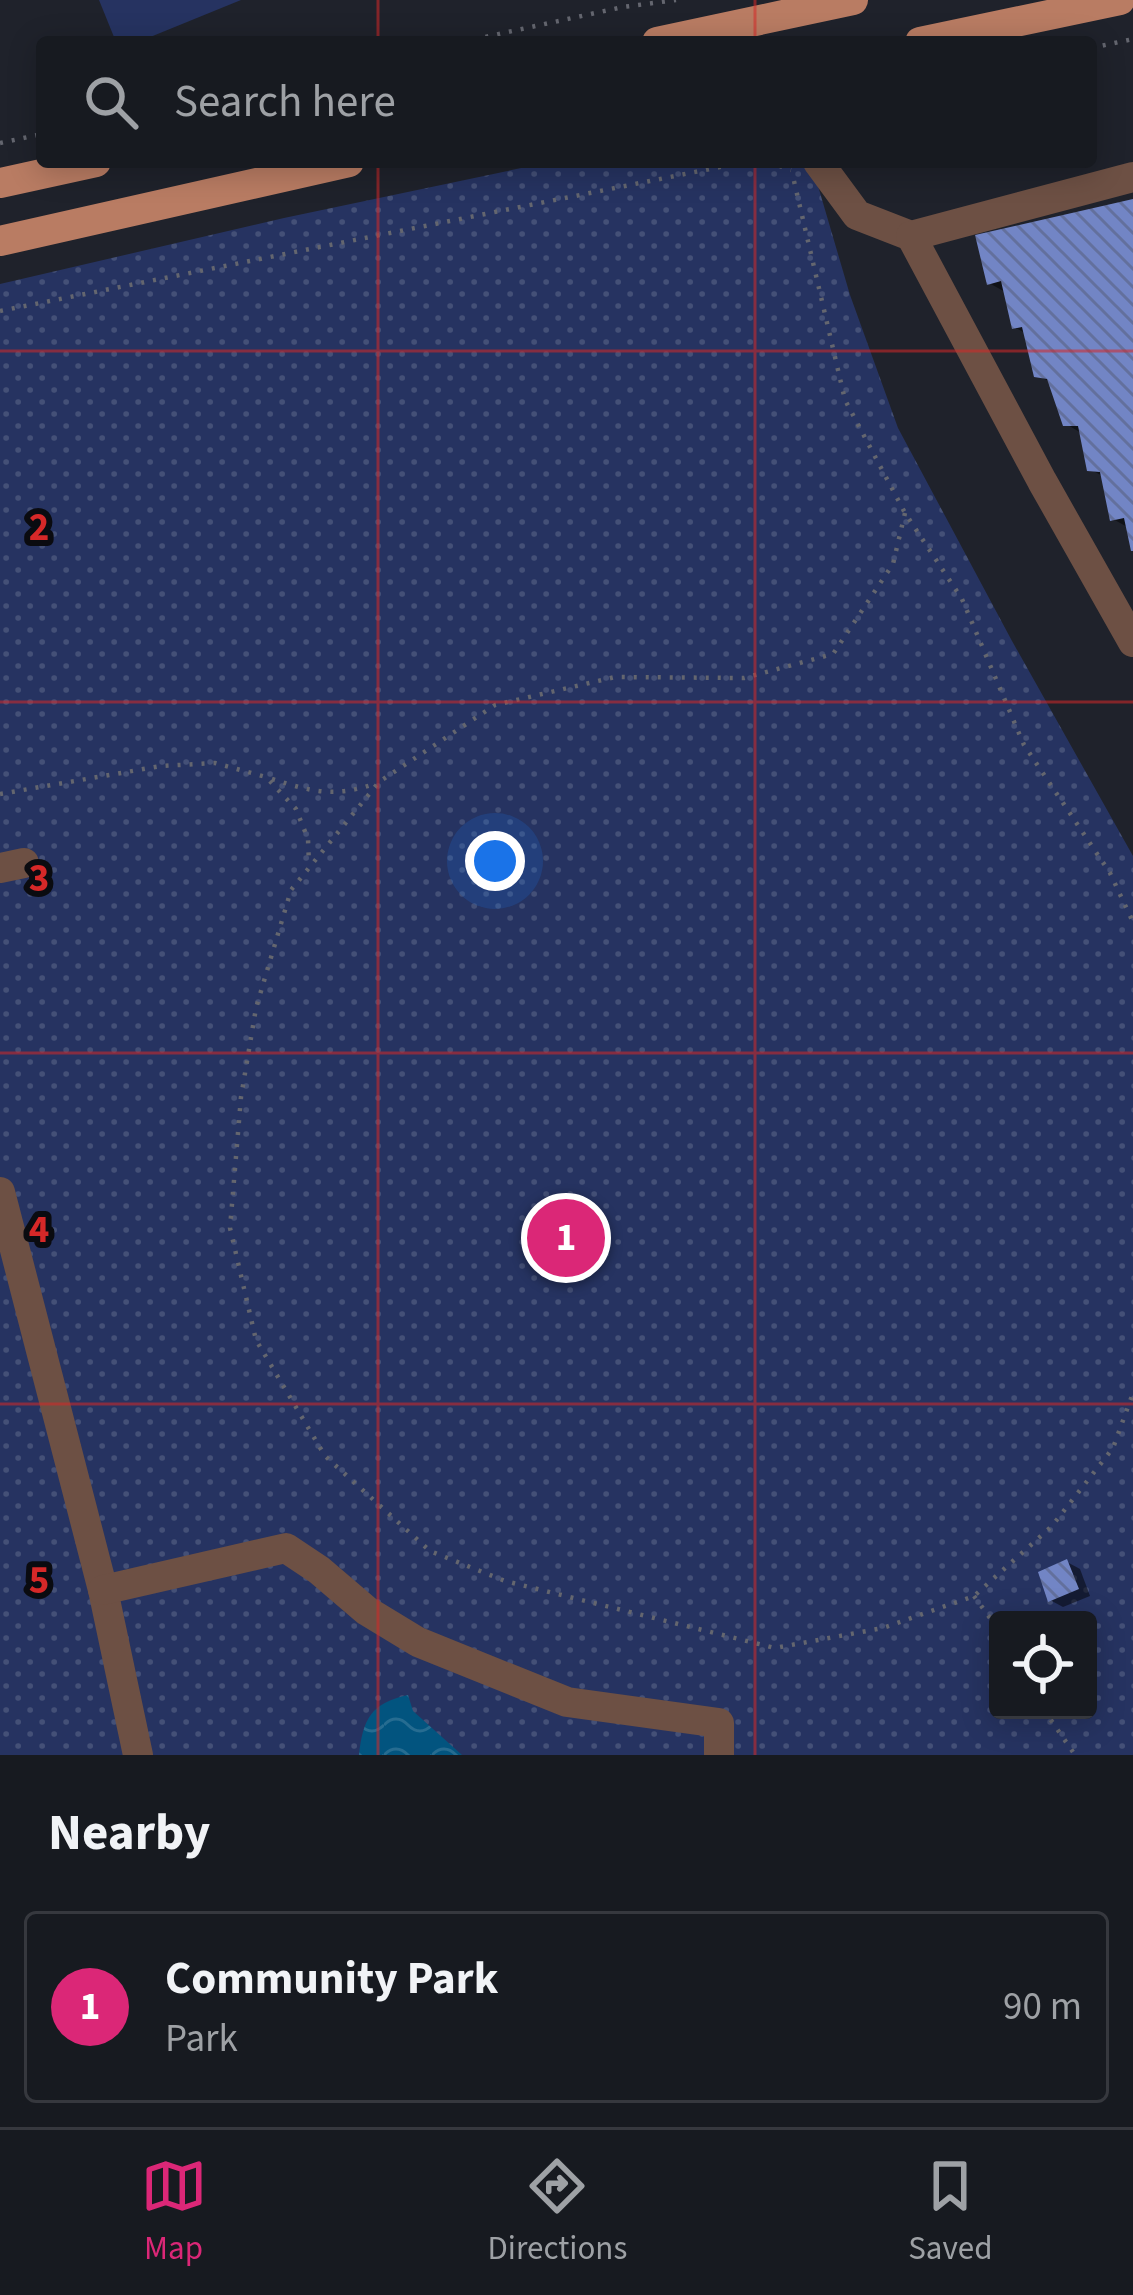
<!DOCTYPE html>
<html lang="en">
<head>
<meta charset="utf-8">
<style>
  body { margin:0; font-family:"Source Sans 3",sans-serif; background:#202329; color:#f1f3f6 }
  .controls { position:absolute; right:36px; bottom:36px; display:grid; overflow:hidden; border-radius:12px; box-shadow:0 6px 30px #0003 }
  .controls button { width:108px; height:108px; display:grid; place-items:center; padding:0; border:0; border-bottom:3px solid #36383e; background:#171a20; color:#f1f3f6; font:60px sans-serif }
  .you { position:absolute; left:495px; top:861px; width:42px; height:42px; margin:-30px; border:9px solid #fff; border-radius:50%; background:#1a73e8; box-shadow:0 0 0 18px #1a73e833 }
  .badge { display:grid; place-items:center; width:78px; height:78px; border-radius:50%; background:#db2777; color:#fff; font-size:39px; font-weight:700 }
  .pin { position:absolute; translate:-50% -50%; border:6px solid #fff; box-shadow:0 3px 12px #0006 }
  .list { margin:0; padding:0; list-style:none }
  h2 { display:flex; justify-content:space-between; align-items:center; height:156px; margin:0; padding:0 48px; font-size:51px }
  h2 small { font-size:39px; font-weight:400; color:#9ea1a5 }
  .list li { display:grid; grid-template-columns:78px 1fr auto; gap:36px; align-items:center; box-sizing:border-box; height:192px; margin:0 24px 24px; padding:0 24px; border:3px solid #36383e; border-radius:12px }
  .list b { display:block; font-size:45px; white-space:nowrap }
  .list p { margin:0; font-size:39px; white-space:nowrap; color:#9ea1a5 }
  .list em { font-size:39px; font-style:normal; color:#9ea1a5 }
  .icon { flex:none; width:66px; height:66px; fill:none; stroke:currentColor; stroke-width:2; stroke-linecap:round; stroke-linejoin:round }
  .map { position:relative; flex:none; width:1133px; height:1755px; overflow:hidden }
  .search { position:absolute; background:#171a20; box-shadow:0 6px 30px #0003; left:36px; right:36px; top:36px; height:132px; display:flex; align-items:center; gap:30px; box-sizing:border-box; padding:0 42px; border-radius:12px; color:#9ea1a5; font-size:45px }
  .sheet { height:372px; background:#171a20 }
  nav { display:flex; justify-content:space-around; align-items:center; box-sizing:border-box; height:168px; border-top:3px solid #36383e; background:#171a20; font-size:33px; color:#9ea1a5 }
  nav a { display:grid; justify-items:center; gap:6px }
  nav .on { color:#db2777 }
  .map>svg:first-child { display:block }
</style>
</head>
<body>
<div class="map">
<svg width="1133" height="1755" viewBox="0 0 1133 1755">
  <defs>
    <pattern id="park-dots" width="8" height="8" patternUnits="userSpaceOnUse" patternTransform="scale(3)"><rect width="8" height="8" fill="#263361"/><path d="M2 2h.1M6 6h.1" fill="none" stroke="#445077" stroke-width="1.8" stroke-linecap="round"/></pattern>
    <pattern id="water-waves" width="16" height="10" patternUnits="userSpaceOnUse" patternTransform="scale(3)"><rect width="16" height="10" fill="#02547f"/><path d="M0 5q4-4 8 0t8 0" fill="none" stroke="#266c91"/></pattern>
    <pattern id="building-back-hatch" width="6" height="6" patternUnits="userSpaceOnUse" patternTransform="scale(3)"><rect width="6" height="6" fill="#7285c5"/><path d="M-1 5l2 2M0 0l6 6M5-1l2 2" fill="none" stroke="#63709d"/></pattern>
  </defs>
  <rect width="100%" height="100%" fill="#1f222b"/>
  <path fill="#263361" d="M99,0H241L138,42H116Z"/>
  <path fill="url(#park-dots)" fill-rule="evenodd" d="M550,162H811L850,295L898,428L1012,641L1133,856V1755H0V284L284,218ZM998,1620H1088V1710H998Z"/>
  <path fill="url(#water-waves)" d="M408,1695L413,1711L462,1755H359C363,1719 371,1703 408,1695Z"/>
  <g fill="#0007">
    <path d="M1133,203V547L1129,528L1113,519L1104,477L1090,469L1083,434L1066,424L1052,383L1037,375L1027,334L1014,327L1007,293L989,283Z"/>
    <path d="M1067,1562L1080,1569L1090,1596L1063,1607L1050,1600Z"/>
  </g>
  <g fill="url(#building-back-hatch)">
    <path d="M1133,199V551H1131L1124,518L1110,521L1100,472L1087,471L1078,426H1063L1047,379L1034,377L1022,327L1012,329L1001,281L987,285L975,235Z"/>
    <path d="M1067,1559L1079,1589L1048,1602L1038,1572Z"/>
  </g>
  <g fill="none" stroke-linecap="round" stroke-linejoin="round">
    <g stroke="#64666f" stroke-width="4.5" stroke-dasharray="3 9" stroke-linecap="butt">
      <path d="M462,42L623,7L676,0"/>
      <path d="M1091,48L1133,39"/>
      <path d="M0,143L42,134"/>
      <path d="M768,162L791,170"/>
      <path d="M794,181L845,400L905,513L962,599L1024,745L1110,873L1133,922"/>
      <path d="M0,311L745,162"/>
      <path d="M905,513L893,564L833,654L744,678L615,677L495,705L379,782L291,890L256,1008L241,1097L230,1228L256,1340L325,1456L430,1551L505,1581L775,1648L883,1628L974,1596L1052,1526L1113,1448L1133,1393"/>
      <path d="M272,779C313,792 335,798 377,783"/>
      <path d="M0,794L161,766L215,763L266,777L296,809L308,839L309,864"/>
      <path d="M974,1596L998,1629"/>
      <path d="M1044,1710L1075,1755"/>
    </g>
    <g stroke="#6d5044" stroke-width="30">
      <path d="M818,162L857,215L911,236"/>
      <path d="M1133,177L911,236L1042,481L1133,642"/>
      <path d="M0,868L24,863"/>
      <path d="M0,1192L103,1590L138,1755"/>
      <path d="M103,1590L286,1548L319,1570L367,1611L418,1642L567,1702L719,1723V1755"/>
    </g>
    <g stroke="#b97c63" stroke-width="30">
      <path d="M657,42L853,0"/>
      <path d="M920,42L1120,0"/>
      <path d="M0,183L96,162"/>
      <path d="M0,241L349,162"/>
    </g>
  </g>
  <path fill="none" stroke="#d62828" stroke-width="3" stroke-opacity="0.55" d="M378,0V42M755,0V42M378,162V1755M755,162V1755M0,351H1133M0,702H1133M0,1053H1133M0,1404H1133"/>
  <g font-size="39" text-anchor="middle" font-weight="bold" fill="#d62828" stroke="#0a0b10" stroke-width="12" stroke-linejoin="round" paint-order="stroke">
    <text x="39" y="540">2</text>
    <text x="39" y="891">3</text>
    <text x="39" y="1242">4</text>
    <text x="39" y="1593">5</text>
  </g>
</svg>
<div class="controls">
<button><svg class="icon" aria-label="locate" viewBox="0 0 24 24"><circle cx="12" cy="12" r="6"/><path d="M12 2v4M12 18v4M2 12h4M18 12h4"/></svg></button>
</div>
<div class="you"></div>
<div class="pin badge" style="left:566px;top:1238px">1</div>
<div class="search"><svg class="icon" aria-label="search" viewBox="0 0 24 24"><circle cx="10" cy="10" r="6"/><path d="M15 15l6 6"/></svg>Search here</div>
</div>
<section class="sheet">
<h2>Nearby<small></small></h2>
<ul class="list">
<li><span class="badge">1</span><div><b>Community Park</b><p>Park</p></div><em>90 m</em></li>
</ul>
</section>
<nav>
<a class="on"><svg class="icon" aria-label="map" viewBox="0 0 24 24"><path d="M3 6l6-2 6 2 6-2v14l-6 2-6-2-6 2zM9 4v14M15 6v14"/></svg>Map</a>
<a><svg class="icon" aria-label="directions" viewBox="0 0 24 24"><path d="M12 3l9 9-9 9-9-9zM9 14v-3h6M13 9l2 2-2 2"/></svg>Directions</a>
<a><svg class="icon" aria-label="saved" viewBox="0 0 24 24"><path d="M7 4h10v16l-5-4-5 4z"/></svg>Saved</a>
</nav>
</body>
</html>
